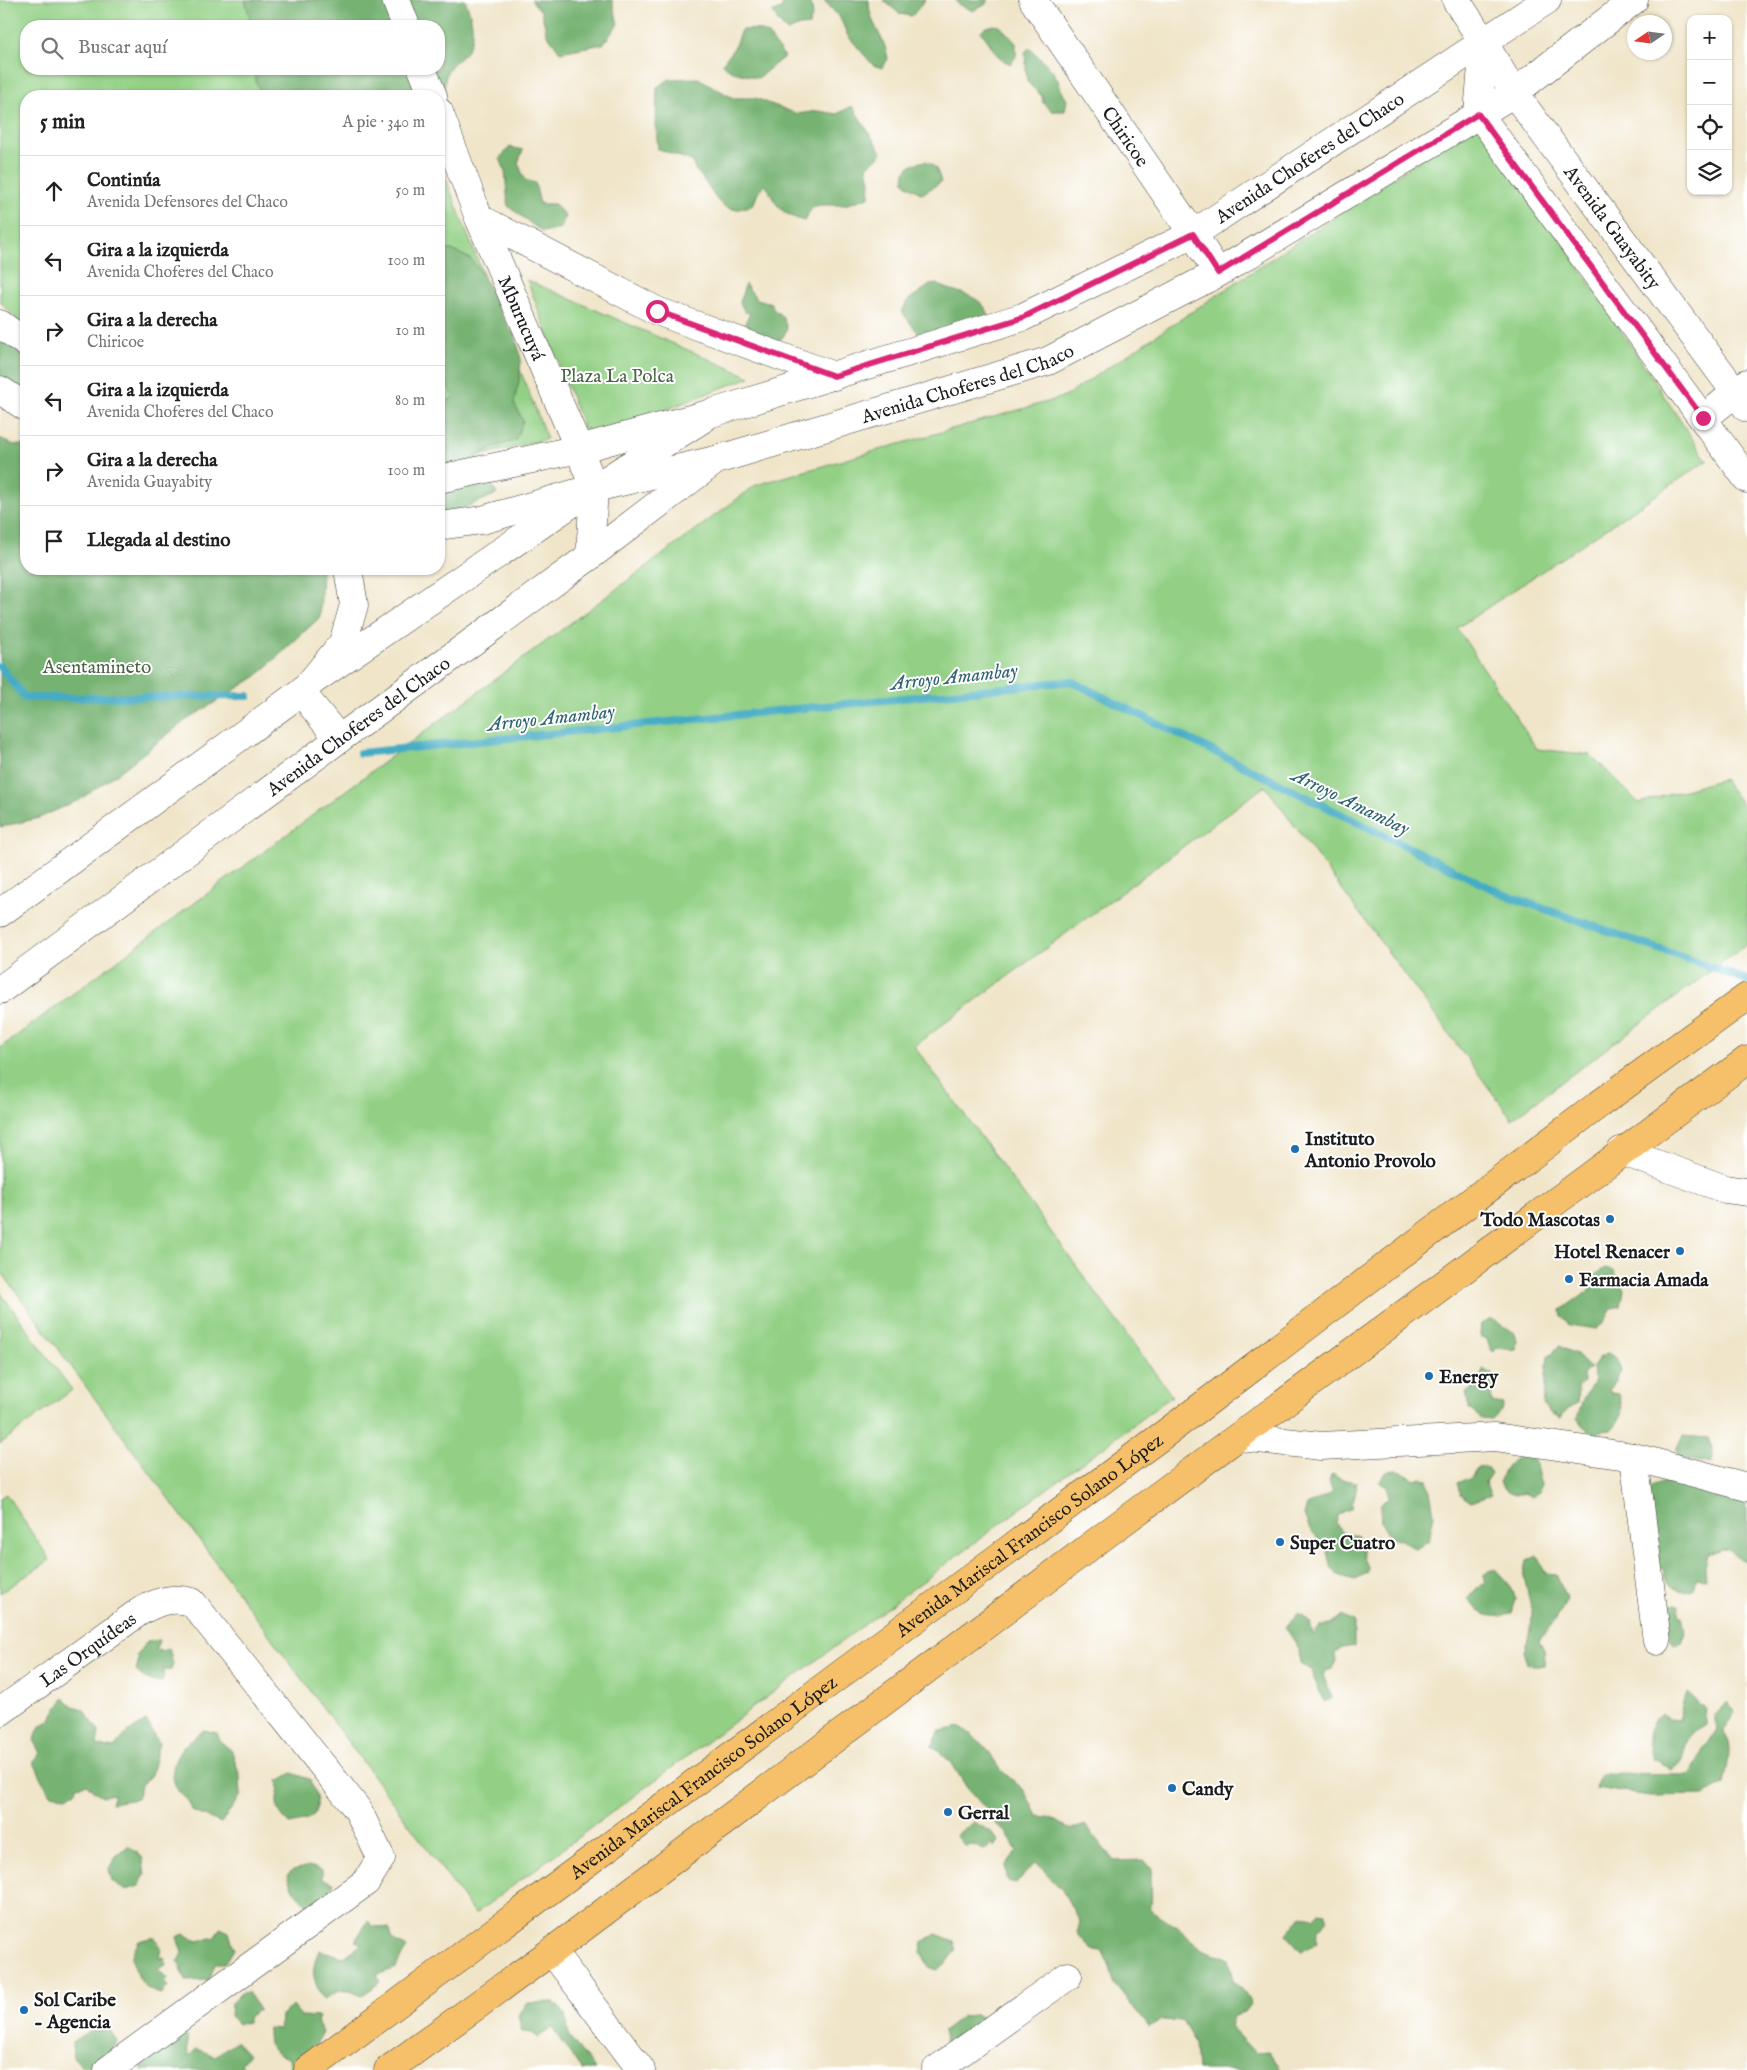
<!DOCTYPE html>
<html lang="es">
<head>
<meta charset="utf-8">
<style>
  body { margin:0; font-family:"IM FELL English",serif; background:#f6f6f6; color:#222 }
  .controls { position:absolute; right:15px; top:15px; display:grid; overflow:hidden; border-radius:10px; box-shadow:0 1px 4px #0004 }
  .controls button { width:45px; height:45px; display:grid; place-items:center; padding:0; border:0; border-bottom:1px solid #e0e0e0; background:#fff; color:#222; font:25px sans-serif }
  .compass { position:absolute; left:1627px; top:15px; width:45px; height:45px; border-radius:50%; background:#fff; box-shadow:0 1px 4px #0004; rotate:257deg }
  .stop { position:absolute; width:15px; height:15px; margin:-11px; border:4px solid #db2777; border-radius:50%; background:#fff }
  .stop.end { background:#db2777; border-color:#fff; box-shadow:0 1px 5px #0008 }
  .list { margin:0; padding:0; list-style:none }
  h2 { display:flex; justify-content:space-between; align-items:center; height:65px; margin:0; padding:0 20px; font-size:21px }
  h2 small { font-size:16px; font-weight:400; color:#767676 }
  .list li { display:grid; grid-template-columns:32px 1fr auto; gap:15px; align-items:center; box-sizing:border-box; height:70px; padding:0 20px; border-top:1px solid #e0e0e0 }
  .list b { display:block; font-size:19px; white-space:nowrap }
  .list p { margin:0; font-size:16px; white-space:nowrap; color:#767676 }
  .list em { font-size:16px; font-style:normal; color:#767676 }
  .icon { flex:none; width:28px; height:28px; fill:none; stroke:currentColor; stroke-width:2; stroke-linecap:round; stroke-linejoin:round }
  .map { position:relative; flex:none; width:1747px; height:2070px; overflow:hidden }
  .search { position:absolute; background:#fff; box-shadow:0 1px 4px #0004; left:20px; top:20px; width:425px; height:55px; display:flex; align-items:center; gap:12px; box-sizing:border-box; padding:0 18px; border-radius:20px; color:#767676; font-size:19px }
  .panel { position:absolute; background:#fff; box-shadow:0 1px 4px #0004; left:20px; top:90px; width:425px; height:485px; border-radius:20px }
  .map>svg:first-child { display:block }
</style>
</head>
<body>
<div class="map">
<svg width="1747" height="2070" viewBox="0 0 1747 2070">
  <rect width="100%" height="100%" fill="#fff"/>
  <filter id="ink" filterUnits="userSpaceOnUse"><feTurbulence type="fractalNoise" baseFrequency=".02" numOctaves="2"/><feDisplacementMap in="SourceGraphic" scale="10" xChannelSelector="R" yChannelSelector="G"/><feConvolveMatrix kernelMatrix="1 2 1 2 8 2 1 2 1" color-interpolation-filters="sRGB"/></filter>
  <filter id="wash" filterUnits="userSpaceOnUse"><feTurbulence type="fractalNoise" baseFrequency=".0096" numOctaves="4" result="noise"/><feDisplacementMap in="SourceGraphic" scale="20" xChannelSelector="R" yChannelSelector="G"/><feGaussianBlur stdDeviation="1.12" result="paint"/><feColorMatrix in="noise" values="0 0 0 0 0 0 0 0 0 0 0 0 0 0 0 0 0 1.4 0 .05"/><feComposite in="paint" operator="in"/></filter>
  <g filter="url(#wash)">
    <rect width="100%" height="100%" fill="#f0e5c9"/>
    <g fill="#93d085" stroke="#587650">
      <path d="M0,0H376L386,26H26V69H402L413,96H26V330L0,301Z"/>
      <path d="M1481,119L1707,461L1457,628L1537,749L1591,755L1639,803L1723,779L1747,811V944L1512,1119L1265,786L914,1046L1172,1396L475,1914L0,1270V1048L756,485L1064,397Z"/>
      <path d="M439,161L547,439L439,466Z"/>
      <path d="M527,280L750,377L588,440Z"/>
      <path d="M0,1292L72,1390L0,1444Z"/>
      <path d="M6,1494L50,1560L0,1593V1498Z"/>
    </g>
    <g fill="#76b272" stroke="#496747">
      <path d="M245,0H465C472,16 477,38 465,53C461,58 455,61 451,66C441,79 445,98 447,113L439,96H263L256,83L254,69H439V26H252Z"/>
      <path d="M531,0H612L618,24L603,44L560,52L547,34L541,11Z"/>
      <path d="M785,0H810L813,14L809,25L800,26L787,31L779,23L773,12L781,9Z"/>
      <path d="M824,0H869C868,24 885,35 888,59L882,68L873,65L848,36L840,18Z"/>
      <path d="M883,0H925L912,16L900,14Z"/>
      <path d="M956,0H989L985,5L973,11L958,4Z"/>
      <path d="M994,25L1000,26L1016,43V56L1011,64C993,58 993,43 980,32L984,28Z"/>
      <path d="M741,30C747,30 753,29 758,30C770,31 776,49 785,56L758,78L733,72L722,64L734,48Z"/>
      <path d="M1029,48C1039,57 1050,66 1057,78C1060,86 1062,93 1067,100L1065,111H1052L1043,103L1042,96L1027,82L1025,52Z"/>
      <path d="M698,78L733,98H755L797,114L818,111L837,114L852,106L882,153L867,167L870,181L869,197C859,200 849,205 839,205C818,206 815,200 804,221C781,214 776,206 766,185L758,193L753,205C724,217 718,202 704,180C697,170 696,174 692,161L658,149L656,129L657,87L670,79Z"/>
      <path d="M510,147L523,150L518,163L525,180L535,183L540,204H555L565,216L561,228L542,232L508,206L505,171L500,158Z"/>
      <path d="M926,161C936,166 938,171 941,182L922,194L907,185L904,181L905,172L912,164Z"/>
      <path d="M439,250H452L471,259L484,277L502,316L516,338L521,360L519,381L514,403L523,421L515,441L494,447L476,457L497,494L457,511L439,514V405L453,398L444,377L439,376Z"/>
      <path d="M745,284L757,299L771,303L774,310L783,317L787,329L783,337L775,343L767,336C757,337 749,337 743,327L750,313L745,312L740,303Z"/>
      <path d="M937,284C957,295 984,292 990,320L928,346L902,312L907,301L930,285Z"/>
      <path d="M0,322L26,342V416L0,385Z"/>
      <path d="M0,438L14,445H26V569H321L322,571L320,617L257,676L185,721L118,773L79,800L39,818L0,827Z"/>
      <path d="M1606,1268L1614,1270L1624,1290L1621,1306L1612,1308L1606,1319L1597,1329L1569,1325L1562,1317L1561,1310L1601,1282L1595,1275Z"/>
      <path d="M1491,1319L1512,1331L1517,1339L1516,1350L1496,1348L1494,1352L1490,1349L1487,1339L1480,1336L1481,1324Z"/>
      <path d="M1559,1346L1576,1354L1590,1368L1583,1375L1584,1382L1578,1388L1577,1403L1569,1408L1561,1418L1550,1413L1543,1405L1548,1355L1552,1353Z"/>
      <path d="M1608,1353L1617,1359L1621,1370L1617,1380L1609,1390L1611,1393L1619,1394C1623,1411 1624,1416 1611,1430L1600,1431L1596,1436L1583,1426L1577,1418L1583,1400L1594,1380L1592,1368L1599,1358Z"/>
      <path d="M1483,1369L1493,1375L1491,1402L1503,1404L1501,1411L1492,1420L1482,1419L1469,1409L1466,1393L1480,1383Z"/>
      <path d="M1683,1436L1709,1438L1713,1449L1711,1464L1679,1458L1676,1449Z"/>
      <path d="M1525,1455L1532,1457C1539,1468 1536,1474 1541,1483L1539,1492L1532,1497L1524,1493C1514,1497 1505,1490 1499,1483C1505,1465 1507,1462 1525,1455Z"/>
      <path d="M1486,1467L1491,1474L1485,1483L1491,1495L1471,1502L1460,1494L1457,1483L1471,1477L1477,1468Z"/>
      <path d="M1397,1470L1414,1479L1421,1477L1428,1480L1434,1514L1429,1540L1416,1549L1399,1539H1391L1381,1523L1380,1504L1389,1498L1387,1486L1379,1482L1386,1471Z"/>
      <path d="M1332,1474L1345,1480L1356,1482C1358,1492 1352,1498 1352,1508L1339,1514L1336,1523L1343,1533L1357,1535L1363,1548V1558L1368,1568V1572L1355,1580L1340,1576L1331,1568L1326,1548L1310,1529L1304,1515L1307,1505L1333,1492L1330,1485Z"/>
      <path d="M1667,1480L1680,1484H1694L1704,1488L1712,1497L1747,1501V1562L1736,1557L1731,1550L1723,1549L1708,1554L1705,1567L1706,1579L1695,1578L1694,1589C1677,1595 1666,1585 1663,1568L1645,1558L1641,1490Z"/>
      <path d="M1537,1556L1545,1573L1556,1574L1566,1598L1555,1622L1539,1640L1545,1653L1544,1665L1538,1666L1528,1664L1524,1651L1531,1630L1532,1611L1524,1577L1527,1561Z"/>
      <path d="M1495,1569L1507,1582L1516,1599L1512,1613C1493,1620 1478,1616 1468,1598L1477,1588L1485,1583L1483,1575Z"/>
      <path d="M1664,1604L1680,1605L1679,1615L1682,1616L1685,1632L1682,1643L1674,1645L1668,1635Z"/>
      <path d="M1300,1613L1310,1623L1313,1635L1320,1627L1332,1624L1342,1615L1354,1622V1646L1342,1648L1335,1653L1336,1662L1332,1669L1326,1671L1323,1675L1332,1698L1324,1702L1311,1671L1300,1663L1299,1648L1285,1627Z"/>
      <path d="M159,1640L156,1650L163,1651L169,1648L173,1664L171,1670H164L162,1682C151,1682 144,1679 136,1671L139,1658L137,1656L147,1641Z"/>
      <path d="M1687,1692L1705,1708V1725C1700,1729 1692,1732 1689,1736C1679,1748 1691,1758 1671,1770L1658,1760L1652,1759C1647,1738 1644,1731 1661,1714L1669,1719L1679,1720Z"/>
      <path d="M64,1698L73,1706L83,1709L99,1731L97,1745L114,1748L127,1733L146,1721C153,1728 152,1737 159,1743L151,1775L141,1785L137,1799L111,1803L114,1794L103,1796L92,1790L87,1784L77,1786L76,1792L66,1796L50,1794L33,1761L41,1753L34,1740L40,1726L51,1720L53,1714Z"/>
      <path d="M1727,1702L1736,1711L1723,1732C1734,1746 1727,1766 1724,1784L1704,1795L1650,1796L1595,1788L1600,1774L1689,1775L1717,1729L1714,1715Z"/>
      <path d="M961,1727L983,1744L1002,1771L1024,1790L1037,1816C1042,1817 1048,1816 1052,1819C1067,1827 1068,1832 1085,1825L1114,1861L1143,1860L1152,1868C1149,1881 1154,1895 1150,1908C1157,1915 1164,1918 1172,1924C1185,1932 1193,1944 1207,1951C1215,1955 1220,1953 1229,1959L1233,1982L1242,1989L1251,2004L1245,2012L1233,2017L1230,2026L1256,2053L1269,2052L1282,2070H1197L1195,2043L1182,2021L1162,2020L1149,2027L1114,1983L1110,1967L1102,1951L1092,1950L1077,1933L1080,1922L1062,1890L1036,1862L1016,1883L1008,1881L1005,1866L1017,1851L1007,1834L992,1820L986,1809L967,1788L951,1762L932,1746L940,1731Z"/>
      <path d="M204,1730L217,1733L220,1741L232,1751L240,1777L241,1795L221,1823L192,1811C190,1798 182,1798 177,1789C164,1763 184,1743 204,1730Z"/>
      <path d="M292,1773L309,1779C322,1805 322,1819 289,1824C284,1818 277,1810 277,1802C277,1792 280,1791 278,1781Z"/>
      <path d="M974,1822L992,1832L998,1841L995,1847L992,1845L984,1850L973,1845L965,1846L956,1835Z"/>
      <path d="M128,1846L142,1856L145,1874L139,1886L125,1890L112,1881L109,1869L115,1857Z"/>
      <path d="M309,1866L322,1870V1879L334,1883L330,1891L310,1906C297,1898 292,1889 287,1875L293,1870Z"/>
      <path d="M1320,1912L1327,1913V1921L1317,1932L1316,1942L1302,1952L1287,1935L1302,1916L1314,1918Z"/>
      <path d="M368,1921L373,1926L389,1928L393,1940L407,1948L400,1959L396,1968L377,1975L381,1982L361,1996C345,1987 338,1990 323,2000C313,1978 310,1973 319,1950L344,1957L362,1944L355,1941Z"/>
      <path d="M220,1928L229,1932L234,1949L225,1964H215L209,1980L186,1981L178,1961L182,1953L177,1937L184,1934L198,1941L215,1937Z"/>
      <path d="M936,1934L954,1941L956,1949L945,1964L937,1970L929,1967L921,1952L923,1942Z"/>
      <path d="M155,1937L161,1949L159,1958L164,1957L166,1965L158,1969L167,1978L164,1983L168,1986L162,1994C141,1991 137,1974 131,1957L139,1941Z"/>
      <path d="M248,1992L259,2010L249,2016L247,2023L238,2024L230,2016L231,2003L241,1993Z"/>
      <path d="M554,2002L566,2015L569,2036L596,2070H582L552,2028L537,2038L533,2033L522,2032L518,2015L528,2003Z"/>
      <path d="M293,2006L301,2016L319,2017L317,2022L323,2032L315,2046L319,2052L302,2066L290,2068L289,2058C270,2052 268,2048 268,2028L280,2029L281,2015Z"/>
      <path d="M975,2015L984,2018L987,2025L952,2054L946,2045L943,2031L963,2016Z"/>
      <path d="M110,2030L117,2042L109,2061L99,2057L94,2065L83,2067L73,2057L72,2042L91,2031Z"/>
      <path d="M171,2035L187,2036L188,2057L196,2049L215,2056L236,2041L248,2055L241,2064L245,2070H142V2059Z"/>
    </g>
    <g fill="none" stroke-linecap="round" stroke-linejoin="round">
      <g stroke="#44acc4" stroke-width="8">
        <path d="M0,666L25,698L248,696"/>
        <path d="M360,753L1071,681L1505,895L1747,980"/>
      </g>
    </g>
  </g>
  <g filter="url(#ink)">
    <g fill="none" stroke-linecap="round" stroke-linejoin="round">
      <defs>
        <g id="minor">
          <path d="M396,0L406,26"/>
          <path id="s1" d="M1033,0L1193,234L1218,273"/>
          <path d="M1456,0L1484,43"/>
          <path d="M422,69L433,96"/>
          <path id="s2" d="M439,112L479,218L579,449L594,488L590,556"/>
          <path d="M479,218L657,311L834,376"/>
          <path d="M1703,419L1747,383"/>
          <path d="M301,692L339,739"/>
          <path d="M0,913L301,692L311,682L594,488L704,418"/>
          <path id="s3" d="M0,990L339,739L590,556L716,460"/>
          <path d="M1621,1151L1725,1189L1747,1192"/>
          <path d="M1240,1437L1321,1446L1495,1437L1634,1457L1747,1487"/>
          <path d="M1634,1457L1657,1641"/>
          <path id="s4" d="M0,1712L139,1612C157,1602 171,1596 192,1602L358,1810L381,1858L366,1882L108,2070"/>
          <path d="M552,1951L641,2070"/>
          <path d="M936,2070L1068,1976"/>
        </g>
        <g id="tertiary">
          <path d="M1484,43L1478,113L1747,479"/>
          <path id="s5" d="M1484,43L1514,93L1747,408"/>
          <path d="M0,324L26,343"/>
          <path d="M0,390L26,407"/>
          <path id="s6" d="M439,479L579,449L712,413L1023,317L1193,234L1547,0"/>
          <path id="s7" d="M439,526L482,520L594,488L716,460L1048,361L1218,273L1514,93L1634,0"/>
          <path d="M311,682L343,643L354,605L348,569"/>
        </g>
        <g id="primary">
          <path id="s8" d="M308,2070L1202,1406L1598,1105L1747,997"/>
          <path d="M388,2070L552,1951L1104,1536L1747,1060"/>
        </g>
      </defs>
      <use href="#minor" stroke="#3c3a36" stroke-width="29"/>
      <use href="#tertiary" stroke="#3c3a36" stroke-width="29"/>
      <use href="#primary" stroke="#3c3a36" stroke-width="29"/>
      <use href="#minor" stroke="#fff" stroke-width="28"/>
      <use href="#tertiary" stroke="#fff" stroke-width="28"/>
      <use href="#primary" stroke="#f6c06b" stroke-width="28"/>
    </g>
  </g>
  <g fill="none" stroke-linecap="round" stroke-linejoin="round" filter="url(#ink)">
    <path stroke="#db2777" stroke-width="6" d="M657,311L834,376L1024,317L1193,234L1218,273L1478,114L1703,418"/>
  </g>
  <g fill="#1f6fb2" stroke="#fff" stroke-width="2">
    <circle cx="1295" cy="1149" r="5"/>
    <circle cx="1610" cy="1219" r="5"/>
    <circle cx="1680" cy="1251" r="5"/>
    <circle cx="1569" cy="1279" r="5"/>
    <circle cx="1429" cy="1376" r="5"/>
    <circle cx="1280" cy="1542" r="5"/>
    <circle cx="1172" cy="1788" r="5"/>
    <circle cx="948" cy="1812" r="5"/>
    <circle cx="24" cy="2010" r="5"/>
  </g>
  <g text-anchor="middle" stroke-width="4" stroke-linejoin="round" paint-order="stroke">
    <g font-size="19" fill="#1c1c1c" stroke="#fff">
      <text dy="7" stroke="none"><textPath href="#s1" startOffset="165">Chiricoe</textPath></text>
      <text dy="7" stroke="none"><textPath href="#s6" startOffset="935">Avenida Choferes del Chaco</textPath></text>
      <text dy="7" stroke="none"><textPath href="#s5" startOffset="225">Avenida Guayabity</textPath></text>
      <text dy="7" stroke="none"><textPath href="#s2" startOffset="222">Mburucuyá</textPath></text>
      <text dy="7" stroke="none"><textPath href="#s7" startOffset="548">Avenida Choferes del Chaco</textPath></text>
      <text dy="7" stroke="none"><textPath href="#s3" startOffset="445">Avenida Choferes del Chaco</textPath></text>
      <text dy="7" stroke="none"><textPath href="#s8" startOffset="898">Avenida Mariscal Francisco Solano López</textPath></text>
      <text dy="7" stroke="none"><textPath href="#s4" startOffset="108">Las Orquídeas</textPath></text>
      <text dy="7" stroke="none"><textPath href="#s8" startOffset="492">Avenida Mariscal Francisco Solano López</textPath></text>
    </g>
    <g font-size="19" fill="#4c6446" stroke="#fff">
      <text x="617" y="382">Plaza La Polca</text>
      <text x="97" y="673">Asentamineto</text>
    </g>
    <g font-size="19" font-weight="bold" fill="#1c1c1c" stroke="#fff" text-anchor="start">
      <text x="1305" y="1145">Instituto<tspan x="1305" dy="22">Antonio Provolo</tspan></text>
      <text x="1600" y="1226" text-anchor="end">Todo Mascotas</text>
      <text x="1670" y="1258" text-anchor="end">Hotel Renacer</text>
      <text x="1579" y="1286">Farmacia Amada</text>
      <text x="1439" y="1383">Energy</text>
      <text x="1290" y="1549">Super Cuatro</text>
      <text x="1182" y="1795">Candy</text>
      <text x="958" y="1819">Gerral</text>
      <text x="34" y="2006">Sol Caribe<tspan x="34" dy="22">- Agencia</tspan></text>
    </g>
    <g font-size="20" font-style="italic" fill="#306470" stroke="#fff">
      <text transform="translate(954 676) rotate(-6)" y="7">Arroyo Amambay</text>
      <text transform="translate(551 717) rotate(-6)" y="7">Arroyo Amambay</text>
      <text transform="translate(1351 801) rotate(26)" y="7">Arroyo Amambay</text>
    </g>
  </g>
</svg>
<div class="controls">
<button>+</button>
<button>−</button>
<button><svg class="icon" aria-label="locate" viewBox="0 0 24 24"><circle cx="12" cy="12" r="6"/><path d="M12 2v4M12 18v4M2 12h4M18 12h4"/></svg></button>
<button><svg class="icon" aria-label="layers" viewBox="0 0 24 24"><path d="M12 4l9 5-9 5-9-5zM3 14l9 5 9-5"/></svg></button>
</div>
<svg class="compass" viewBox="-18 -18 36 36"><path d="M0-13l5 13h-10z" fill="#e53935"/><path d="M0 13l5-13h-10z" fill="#767676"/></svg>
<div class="stop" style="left:657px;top:311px"></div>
<div class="stop end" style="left:1703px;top:418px"></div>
<div class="search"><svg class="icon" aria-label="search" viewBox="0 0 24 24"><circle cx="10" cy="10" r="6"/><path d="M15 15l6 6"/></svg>Buscar aquí</div>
<section class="panel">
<h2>5 min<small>A pie · 340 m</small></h2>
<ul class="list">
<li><svg class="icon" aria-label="ahead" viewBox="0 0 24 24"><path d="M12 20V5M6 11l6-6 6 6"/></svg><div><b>Continúa</b><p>Avenida Defensores del Chaco</p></div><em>50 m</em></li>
<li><svg class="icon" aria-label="left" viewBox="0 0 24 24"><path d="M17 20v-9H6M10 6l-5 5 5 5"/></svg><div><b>Gira a la izquierda</b><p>Avenida Choferes del Chaco</p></div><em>100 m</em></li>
<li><svg class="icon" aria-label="right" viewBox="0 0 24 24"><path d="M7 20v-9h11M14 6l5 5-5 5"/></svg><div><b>Gira a la derecha</b><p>Chiricoe</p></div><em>10 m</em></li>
<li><svg class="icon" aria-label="left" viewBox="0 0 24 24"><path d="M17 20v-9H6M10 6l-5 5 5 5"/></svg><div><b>Gira a la izquierda</b><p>Avenida Choferes del Chaco</p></div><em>80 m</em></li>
<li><svg class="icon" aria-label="right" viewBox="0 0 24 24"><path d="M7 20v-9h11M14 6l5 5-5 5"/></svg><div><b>Gira a la derecha</b><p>Avenida Guayabity</p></div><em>100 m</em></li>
<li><svg class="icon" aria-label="arrive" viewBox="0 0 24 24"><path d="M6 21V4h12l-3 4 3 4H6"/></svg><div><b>Llegada al destino</b></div></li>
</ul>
</section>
</div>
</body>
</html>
